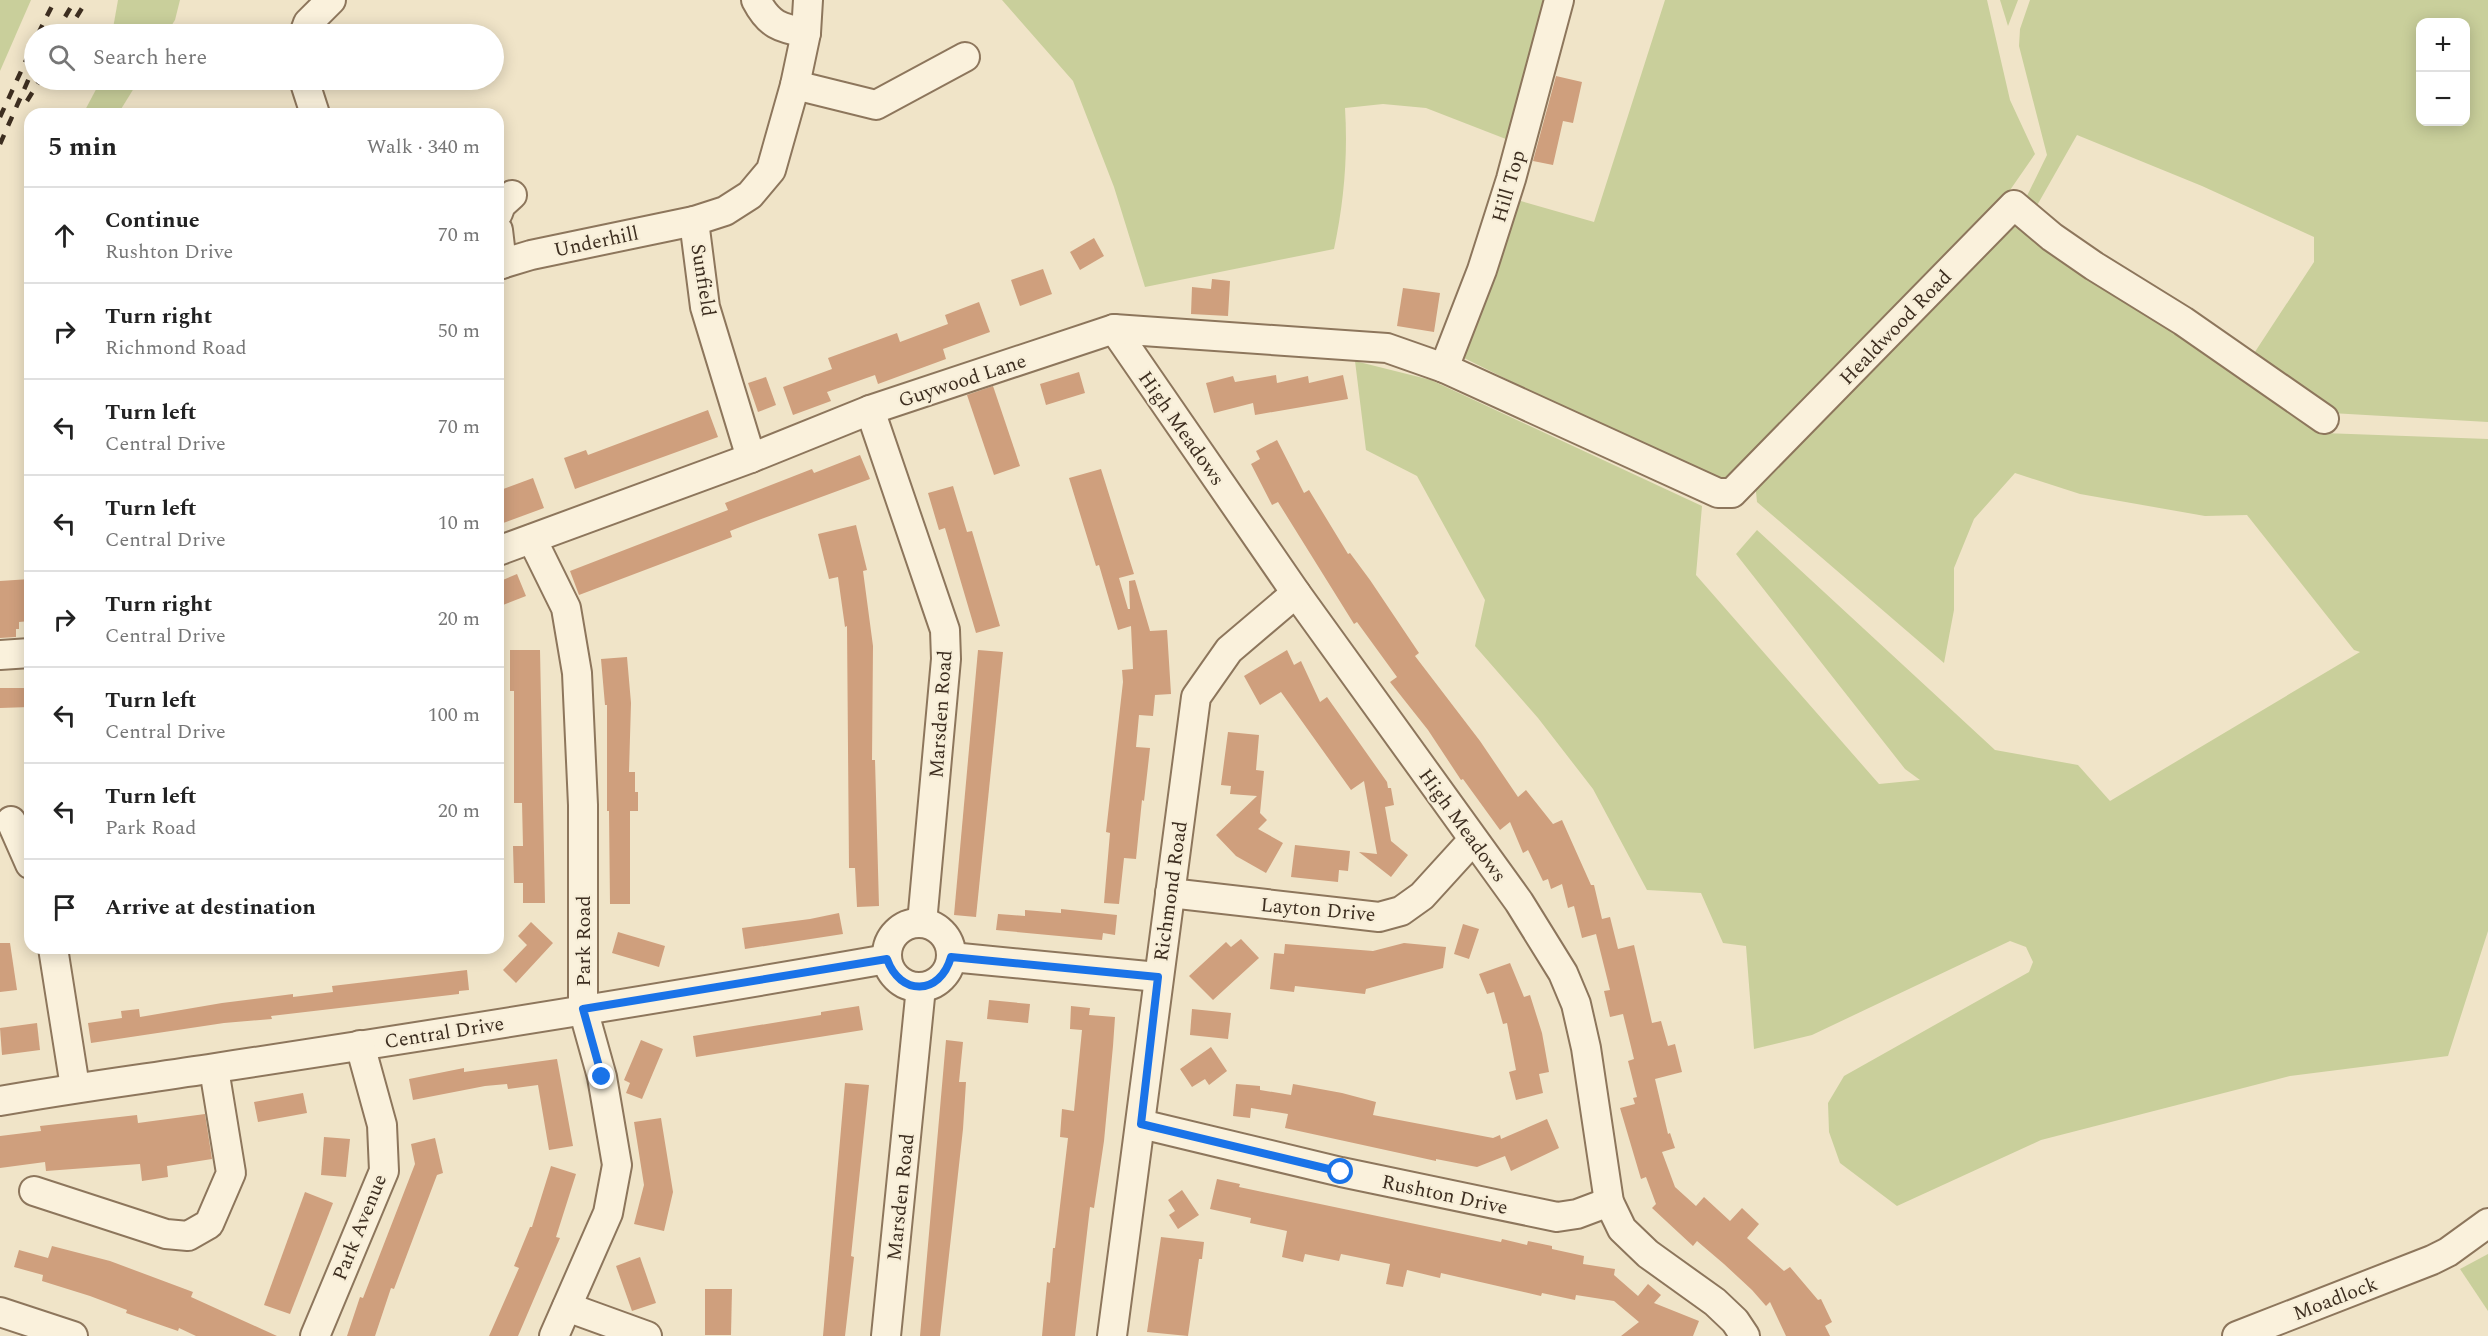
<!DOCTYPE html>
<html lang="en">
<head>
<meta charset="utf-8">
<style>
  body { margin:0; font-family:Spectral,serif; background:#f2f2f2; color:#222 }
  .controls { position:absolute; right:18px; top:18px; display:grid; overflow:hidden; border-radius:12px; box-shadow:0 3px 15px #0003 }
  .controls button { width:54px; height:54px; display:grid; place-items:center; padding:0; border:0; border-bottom:2px solid #e0e0e0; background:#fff; color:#222; font:30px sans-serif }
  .stop { position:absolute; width:18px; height:18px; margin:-14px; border:4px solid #1a73e8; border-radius:50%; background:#fff }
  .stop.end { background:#1a73e8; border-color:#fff; box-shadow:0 2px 6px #0008 }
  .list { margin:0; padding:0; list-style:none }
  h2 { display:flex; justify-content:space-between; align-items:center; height:78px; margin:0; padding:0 24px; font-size:26px }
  h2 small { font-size:20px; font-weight:400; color:#767676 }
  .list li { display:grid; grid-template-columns:39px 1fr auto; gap:18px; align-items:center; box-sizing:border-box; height:96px; padding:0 24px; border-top:2px solid #e0e0e0 }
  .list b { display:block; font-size:22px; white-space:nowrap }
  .list p { margin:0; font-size:20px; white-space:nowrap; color:#767676 }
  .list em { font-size:20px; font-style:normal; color:#767676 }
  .icon { flex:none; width:33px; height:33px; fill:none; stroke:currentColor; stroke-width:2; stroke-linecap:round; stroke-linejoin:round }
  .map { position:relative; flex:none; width:2488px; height:1336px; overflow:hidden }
  .search { position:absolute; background:#fff; box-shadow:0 3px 15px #0003; left:24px; top:24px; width:480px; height:66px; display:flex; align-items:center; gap:15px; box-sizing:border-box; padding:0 21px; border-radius:33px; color:#767676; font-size:22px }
  .panel { position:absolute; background:#fff; box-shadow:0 3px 15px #0003; left:24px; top:108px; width:480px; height:846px; border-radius:18px }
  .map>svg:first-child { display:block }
</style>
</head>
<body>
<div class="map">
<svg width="2488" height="1336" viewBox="0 0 2488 1336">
  <rect width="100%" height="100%" fill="#f0e4c8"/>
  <g fill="#c9cf9b" fill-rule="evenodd">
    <path d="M0,0H31L0,71Z"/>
    <path d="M118,0H180L175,20L166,34H112Z"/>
    <path d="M1002,0H1545L1515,108L1511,141L1426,108L1383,104L1345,108C1348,156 1344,202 1334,249L1145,287L1114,187L1073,81Z"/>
    <path d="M1665,0H1987L2010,100L2035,154L1999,206L1731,482L1710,480L1464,358L1495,269L1514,199L1594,222Z"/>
    <path d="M2000,0H2018L2008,26Z"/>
    <path d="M2030,0H2488V422L2331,413L2249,361L2314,262V237L2202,186L2077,135L2035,209L2025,200L2047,155L2019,46L2020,29ZM2420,22H2466V122H2420Z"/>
    <path d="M101,80H139L118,114H83Z"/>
    <path d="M2015,218L2169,330L2323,433L2488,439V931L2448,1056L2290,1076L2041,1140L1897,1206L1840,1163L1829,1132L1828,1103L1844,1076L2029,972L2033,962L2026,947L2010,941L1812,1035L1754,1049L1746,946L1723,943L1701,893L1647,890L1593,789L1538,718L1475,646L1485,600L1417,476L1366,450L1355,361L1431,380L1702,506L1696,575L1879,784L1920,780L1905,769L1736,554L1757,530L1995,750L2078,765L2110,801L2360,652L2354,650L2247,515L2205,516L2080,494L2015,473L1974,519L1954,568V610L1944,663L1757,502L1755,482Z"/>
    <path d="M2488,1254V1311L2460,1269Z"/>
  </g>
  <g fill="#cf9f7d">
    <path d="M1556,76L1582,82L1573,123L1563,121L1553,165L1533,161Z"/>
    <path d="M1094,238L1104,256L1080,270L1070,252Z"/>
    <path d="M1043,269L1052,294L1020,306L1011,280Z"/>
    <path d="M1212,279L1230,281L1228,316L1191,314L1192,287L1211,289Z"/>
    <path d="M1403,288L1440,293L1434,332L1397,326Z"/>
    <path d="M979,302L990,332L943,349L946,359L878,384L875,375L827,392L831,401L793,415L783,387L832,369L828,358L897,333L900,342L948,324L945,315Z"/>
    <path d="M1079,372L1085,393L1046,405L1040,384Z"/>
    <path d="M1276,375L1277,383L1308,376L1309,383L1343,375L1348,399L1255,415L1253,403L1214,413L1206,383L1233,376L1235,382Z"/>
    <path d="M766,377L776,405L758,412L748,383Z"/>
    <path d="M993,386L1020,466L994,475L967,395Z"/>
    <path d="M708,410L718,437L575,489L564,458L586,450L588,455Z"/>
    <path d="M1277,440L1304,493L1309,490L1348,554L1350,553L1370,580L1419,653L1415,656L1480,741L1518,797L1526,790L1553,824L1562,820L1591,885H1594L1602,919L1610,917L1618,949L1634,945L1652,1023L1661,1021L1668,1046L1675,1044L1682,1072L1655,1079L1668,1134L1670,1133L1675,1148L1662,1152L1675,1187L1696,1206L1704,1197L1730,1221L1742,1208L1759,1224L1747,1238L1784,1271L1790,1267L1818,1300L1821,1299L1832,1322L1825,1326L1830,1336H1786L1770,1302L1766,1306L1752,1290L1724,1264L1697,1241L1693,1246L1652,1208L1656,1204L1646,1177L1641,1179L1620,1108L1635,1104L1633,1098L1637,1097L1628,1061L1634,1059L1623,1014L1610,1017L1604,991L1610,990L1596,934L1582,938L1574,906L1568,908L1562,884L1551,889L1548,879L1543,881L1528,850L1523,853L1510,822L1500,830L1463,779L1461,780L1428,730L1390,682L1397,677L1357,622L1354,624L1278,502L1272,505L1251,464L1260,459L1256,451Z"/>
    <path d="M860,455L870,479L748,524L730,531L732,537L579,595L570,571L728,510L725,503L812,469L814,473Z"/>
    <path d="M1101,469L1134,574L1119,578L1128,609H1130L1129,581L1135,580L1150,631L1167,630L1171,694L1155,695L1153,716L1139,715L1136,747L1150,748L1148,766L1144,801L1142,800L1136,859L1124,858L1119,904L1104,903L1110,833L1106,832L1123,682L1122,670L1133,669L1131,626L1118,630L1099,565L1096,566L1069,478Z"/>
    <path d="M533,478L544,508L498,525V491Z"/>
    <path d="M953,486L967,532L972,531L1000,626L976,633L945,528L939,530L928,493Z"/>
    <path d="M856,525L867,570L863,571L873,646L872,760H875L879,906L857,907L855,868H849L847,626L845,627L838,577L829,579L818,534Z"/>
    <path d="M517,574L526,596L498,607V582Z"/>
    <path d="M30,579V621L19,622V629H16V637L0,638V581Z"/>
    <path d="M510,650H540L545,903H523V883H514L513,846H523L522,803H514V691H510Z"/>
    <path d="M978,650L1003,652L976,917L954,915Z"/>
    <path d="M1287,650L1294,665L1301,661L1320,702L1327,697L1387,782L1388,788H1391L1394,805L1385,807L1391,841L1408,855L1391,877L1359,852L1377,854L1364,781L1351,790L1281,692L1260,705L1244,676Z"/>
    <path d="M627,657L631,703L629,772H635V792H638V811H630V904H610L609,811H607V705H605L601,659Z"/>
    <path d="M0,688H30V707L0,708Z"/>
    <path d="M1228,732L1259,735L1256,770L1264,771L1260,813L1267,820L1258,829L1283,843L1266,873L1236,856L1216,835L1257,796L1230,794L1231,786L1221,785Z"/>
    <path d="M1295,845L1350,851L1348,871L1339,870L1338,882L1291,877Z"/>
    <path d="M1061,909L1117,915L1115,935L1103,933L1102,940L996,930L998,914L1025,916V910L1061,913Z"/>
    <path d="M839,913L843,934L745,949L742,928L810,919Z"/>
    <path d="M531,922L553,943L516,983L503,970L527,945L518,936Z"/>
    <path d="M1463,924L1479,929L1469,959L1454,954Z"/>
    <path d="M618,932L665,946L659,967L612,953Z"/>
    <path d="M1241,939L1259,958L1213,1000L1189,976L1226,942L1231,947Z"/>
    <path d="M0,943H10L17,990L0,992Z"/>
    <path d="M1404,943L1446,947L1443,968L1366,989L1365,994L1295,986L1294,992L1270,989L1274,953L1284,954L1285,944L1373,951Z"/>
    <path d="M1510,963L1524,997L1530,995L1542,1033L1549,1072L1539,1074L1543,1093L1516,1100L1509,1072L1516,1070L1507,1023L1503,1024L1494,992L1487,994L1479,974Z"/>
    <path d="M467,970L469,990L459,991V994L271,1016L272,1019L224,1023L91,1043L88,1023L122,1018L121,1011L139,1009L140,1017L222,1003L293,994V997L333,992L332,986Z"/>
    <path d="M989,1000L1030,1004L1028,1023L987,1019Z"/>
    <path d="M859,1006L863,1030L696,1057L693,1036L821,1015V1012Z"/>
    <path d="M1071,1006L1090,1008L1089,1015L1115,1017L1113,1046L1104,1141L1094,1208L1090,1207L1075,1336H1042L1047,1282L1050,1283L1053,1248H1055L1068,1138L1060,1137L1062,1109L1074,1111L1082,1030L1070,1029Z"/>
    <path d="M1192,1009L1231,1013L1228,1039L1190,1035Z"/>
    <path d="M37,1023L40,1050L2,1055L0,1028Z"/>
    <path d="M641,1040L663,1049L642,1099L626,1093L630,1083L624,1080Z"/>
    <path d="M946,1040L963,1042L959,1082H966L963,1129L940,1336H920Z"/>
    <path d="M1211,1047L1227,1071L1209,1085L1205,1079L1192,1087L1180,1069Z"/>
    <path d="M557,1059L573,1146L549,1150L538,1085L508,1089L507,1084L485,1086L413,1100L409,1079L464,1068V1072Z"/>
    <path d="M845,1083L869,1085L851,1256L854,1257L845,1336H823Z"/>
    <path d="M1236,1084L1260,1086V1090L1291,1095L1293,1084L1342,1093L1376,1102L1373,1115L1493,1138L1500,1135L1501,1139L1547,1119L1559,1148L1511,1171L1505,1156L1477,1167L1436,1159V1161L1285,1128L1288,1114L1251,1108L1250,1118L1233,1116Z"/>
    <path d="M303,1093L307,1113L258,1122L254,1102Z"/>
    <path d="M205,1114L212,1159L167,1166L168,1177L142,1181L140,1164L46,1171L45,1162L0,1168V1136L41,1131L40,1126L137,1115L138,1123Z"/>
    <path d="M661,1118L673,1192L664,1231L634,1224L644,1185L634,1122Z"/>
    <path d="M324,1137L350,1139L346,1177L321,1175Z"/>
    <path d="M435,1138L443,1173L437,1175L394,1289L391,1288L375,1336H347L360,1297L363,1298L415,1164L411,1144Z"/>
    <path d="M551,1166L576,1174L556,1237L560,1238L518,1336H489L519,1268L514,1266L530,1227H532Z"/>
    <path d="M1217,1179L1240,1184L1239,1187L1501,1242L1502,1239L1527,1245L1528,1241L1552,1246V1249L1584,1256L1583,1264L1615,1269L1614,1275L1638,1296L1648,1284L1661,1295L1654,1303L1699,1321L1693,1336H1621L1639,1322L1614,1301L1576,1295L1575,1300L1542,1293L1541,1296L1441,1273L1440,1278L1407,1270L1403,1287L1386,1284L1390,1264L1341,1254L1339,1261L1305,1254L1303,1262L1282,1257L1287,1231L1250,1223L1251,1218L1210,1209Z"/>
    <path d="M1182,1190L1199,1215L1178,1229L1169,1215L1175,1211L1168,1200Z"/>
    <path d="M305,1192L333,1203L290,1314L264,1305Z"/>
    <path d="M1161,1237L1204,1242L1202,1259H1199L1188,1336L1147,1332Z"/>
    <path d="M52,1246L110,1261L193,1292L191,1297L277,1336H196L179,1328L178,1331L126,1313L127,1310L90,1296L42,1281L43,1275L14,1267L19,1250L48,1258Z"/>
    <path d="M640,1257L656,1303L632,1311L616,1266Z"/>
    <path d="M705,1289H732L731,1335H705Z"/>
  </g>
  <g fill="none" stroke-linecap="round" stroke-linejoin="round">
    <defs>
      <g id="minor">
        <path d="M756,0C769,25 780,28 806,33"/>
        <path d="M304,34L308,23L331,0"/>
        <path d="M304,80L315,114"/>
        <path d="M795,85L876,105L965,57"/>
        <path d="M498,213L501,205L512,195"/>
        <path d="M498,230L502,264"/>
        <path d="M498,265L531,255L694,221"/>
        <path d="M1114,329L1296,593L1519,902L1563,973L1576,1004L1586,1048L1609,1202L1622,1229L1648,1254L1715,1302L1735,1321L1745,1336"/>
        <path d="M1444,368L1482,270L1511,179L1559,0"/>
        <path d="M870,410L945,630L946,659L922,923"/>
        <path d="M751,458L705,307L694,221L725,211L750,195L771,170L795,85L806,33L808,0"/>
        <path d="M532,539L566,608L577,673L583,805V1009L602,1077L617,1165L608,1213L554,1336"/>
        <path d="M498,551L751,458L870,410L1114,329L1387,348L1444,368L1718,493H1732L2014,205L2052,237L2094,266L2183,321L2324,419"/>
        <path d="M0,655L30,653"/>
        <path d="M11,821L30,864"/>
        <path d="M1170,893L1379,917L1401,911L1422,896L1473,840"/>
        <circle cx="919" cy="955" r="32"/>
        <path d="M53,948L75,1087"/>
        <path d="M951,957L1158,977"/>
        <path d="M0,1101C72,1088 143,1079 215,1068C440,1034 664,998 887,959"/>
        <path d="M1141,1124L1341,1172L1557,1217L1577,1214L1609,1202"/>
        <path d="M34,1191L166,1234L188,1236L209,1224L231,1173L214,1069"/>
        <path d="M567,1307L647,1336"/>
        <path d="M0,1312L73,1336"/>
        <path d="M315,1336L384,1171L382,1125L360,1045"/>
        <path d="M886,1336L921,987"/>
        <path d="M1112,1336L1196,697L1229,650L1296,593"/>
        <path d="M2237,1336L2432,1260L2448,1252L2488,1223"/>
      </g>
    </defs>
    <use href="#minor" stroke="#8d765c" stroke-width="32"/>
    <use href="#minor" stroke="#faf1dc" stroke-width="28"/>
    <g stroke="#3d2e20" stroke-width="4.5" stroke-dasharray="10 10" stroke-linecap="butt">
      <path d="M38,34L55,0"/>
      <path d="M55,34L75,0"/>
      <path d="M66,34L87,0"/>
      <path d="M27,101L40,80"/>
      <path d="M0,117L34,43"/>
      <path d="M0,144L34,67"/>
    </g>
  </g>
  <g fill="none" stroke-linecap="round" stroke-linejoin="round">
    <path stroke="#1a73e8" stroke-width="8" d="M602,1077L583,1009L887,959C900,996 940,996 951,957L1158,977L1141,1124L1341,1172"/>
  </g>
  <g text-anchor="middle" stroke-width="4.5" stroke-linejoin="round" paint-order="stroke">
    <g font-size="20" fill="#3d2e20" stroke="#f7eed8">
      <text transform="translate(1508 186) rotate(-74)" y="7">Hill Top</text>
      <text transform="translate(596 241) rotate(-12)" y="7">Underhill</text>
      <text transform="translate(704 280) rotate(81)" y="7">Sunfield</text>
      <text transform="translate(1895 327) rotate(-46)" y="7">Healdwood Road</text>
      <text transform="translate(962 380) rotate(-18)" y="7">Guywood Lane</text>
      <text transform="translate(1182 428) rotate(55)" y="7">High Meadows</text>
      <text transform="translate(940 714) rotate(-86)" y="7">Marsden Road</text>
      <text transform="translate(1463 825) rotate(54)" y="7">High Meadows</text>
      <text transform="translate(1170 891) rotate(-82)" y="7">Richmond Road</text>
      <text transform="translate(1318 909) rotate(5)" y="7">Layton Drive</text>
      <text transform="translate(583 941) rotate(-90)" y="7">Park Road</text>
      <text transform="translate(444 1032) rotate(-9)" y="7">Central Drive</text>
      <text transform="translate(1445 1194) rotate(12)" y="7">Rushton Drive</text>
      <text transform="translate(900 1197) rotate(-84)" y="7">Marsden Road</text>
      <text transform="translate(359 1227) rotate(-68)" y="7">Park Avenue</text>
      <text transform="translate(2335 1298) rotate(-21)" y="7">Moadlock</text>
    </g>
  </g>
</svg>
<div class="controls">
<button>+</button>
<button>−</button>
</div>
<div class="stop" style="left:1341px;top:1172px"></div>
<div class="stop end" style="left:602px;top:1077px"></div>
<div class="search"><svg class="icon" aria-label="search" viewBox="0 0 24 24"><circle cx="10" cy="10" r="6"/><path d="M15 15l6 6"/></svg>Search here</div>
<section class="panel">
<h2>5 min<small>Walk · 340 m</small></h2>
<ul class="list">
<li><svg class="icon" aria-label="ahead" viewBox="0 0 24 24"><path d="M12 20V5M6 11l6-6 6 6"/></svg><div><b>Continue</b><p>Rushton Drive</p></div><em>70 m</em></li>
<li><svg class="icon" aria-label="right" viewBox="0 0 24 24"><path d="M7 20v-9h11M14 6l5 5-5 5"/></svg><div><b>Turn right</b><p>Richmond Road</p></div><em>50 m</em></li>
<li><svg class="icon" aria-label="left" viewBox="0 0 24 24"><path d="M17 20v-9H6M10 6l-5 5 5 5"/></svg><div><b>Turn left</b><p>Central Drive</p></div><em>70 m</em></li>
<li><svg class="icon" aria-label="left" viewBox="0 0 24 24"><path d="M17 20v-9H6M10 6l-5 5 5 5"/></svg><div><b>Turn left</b><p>Central Drive</p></div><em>10 m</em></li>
<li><svg class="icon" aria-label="right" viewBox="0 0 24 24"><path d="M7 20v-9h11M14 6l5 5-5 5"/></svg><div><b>Turn right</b><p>Central Drive</p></div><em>20 m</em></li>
<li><svg class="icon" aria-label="left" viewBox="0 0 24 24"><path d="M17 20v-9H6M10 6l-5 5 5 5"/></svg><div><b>Turn left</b><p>Central Drive</p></div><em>100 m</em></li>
<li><svg class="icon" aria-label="left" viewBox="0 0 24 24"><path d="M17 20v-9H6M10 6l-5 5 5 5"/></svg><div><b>Turn left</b><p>Park Road</p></div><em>20 m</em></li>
<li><svg class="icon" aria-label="arrive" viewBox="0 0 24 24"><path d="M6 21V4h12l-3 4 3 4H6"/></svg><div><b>Arrive at destination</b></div></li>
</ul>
</section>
</div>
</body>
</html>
